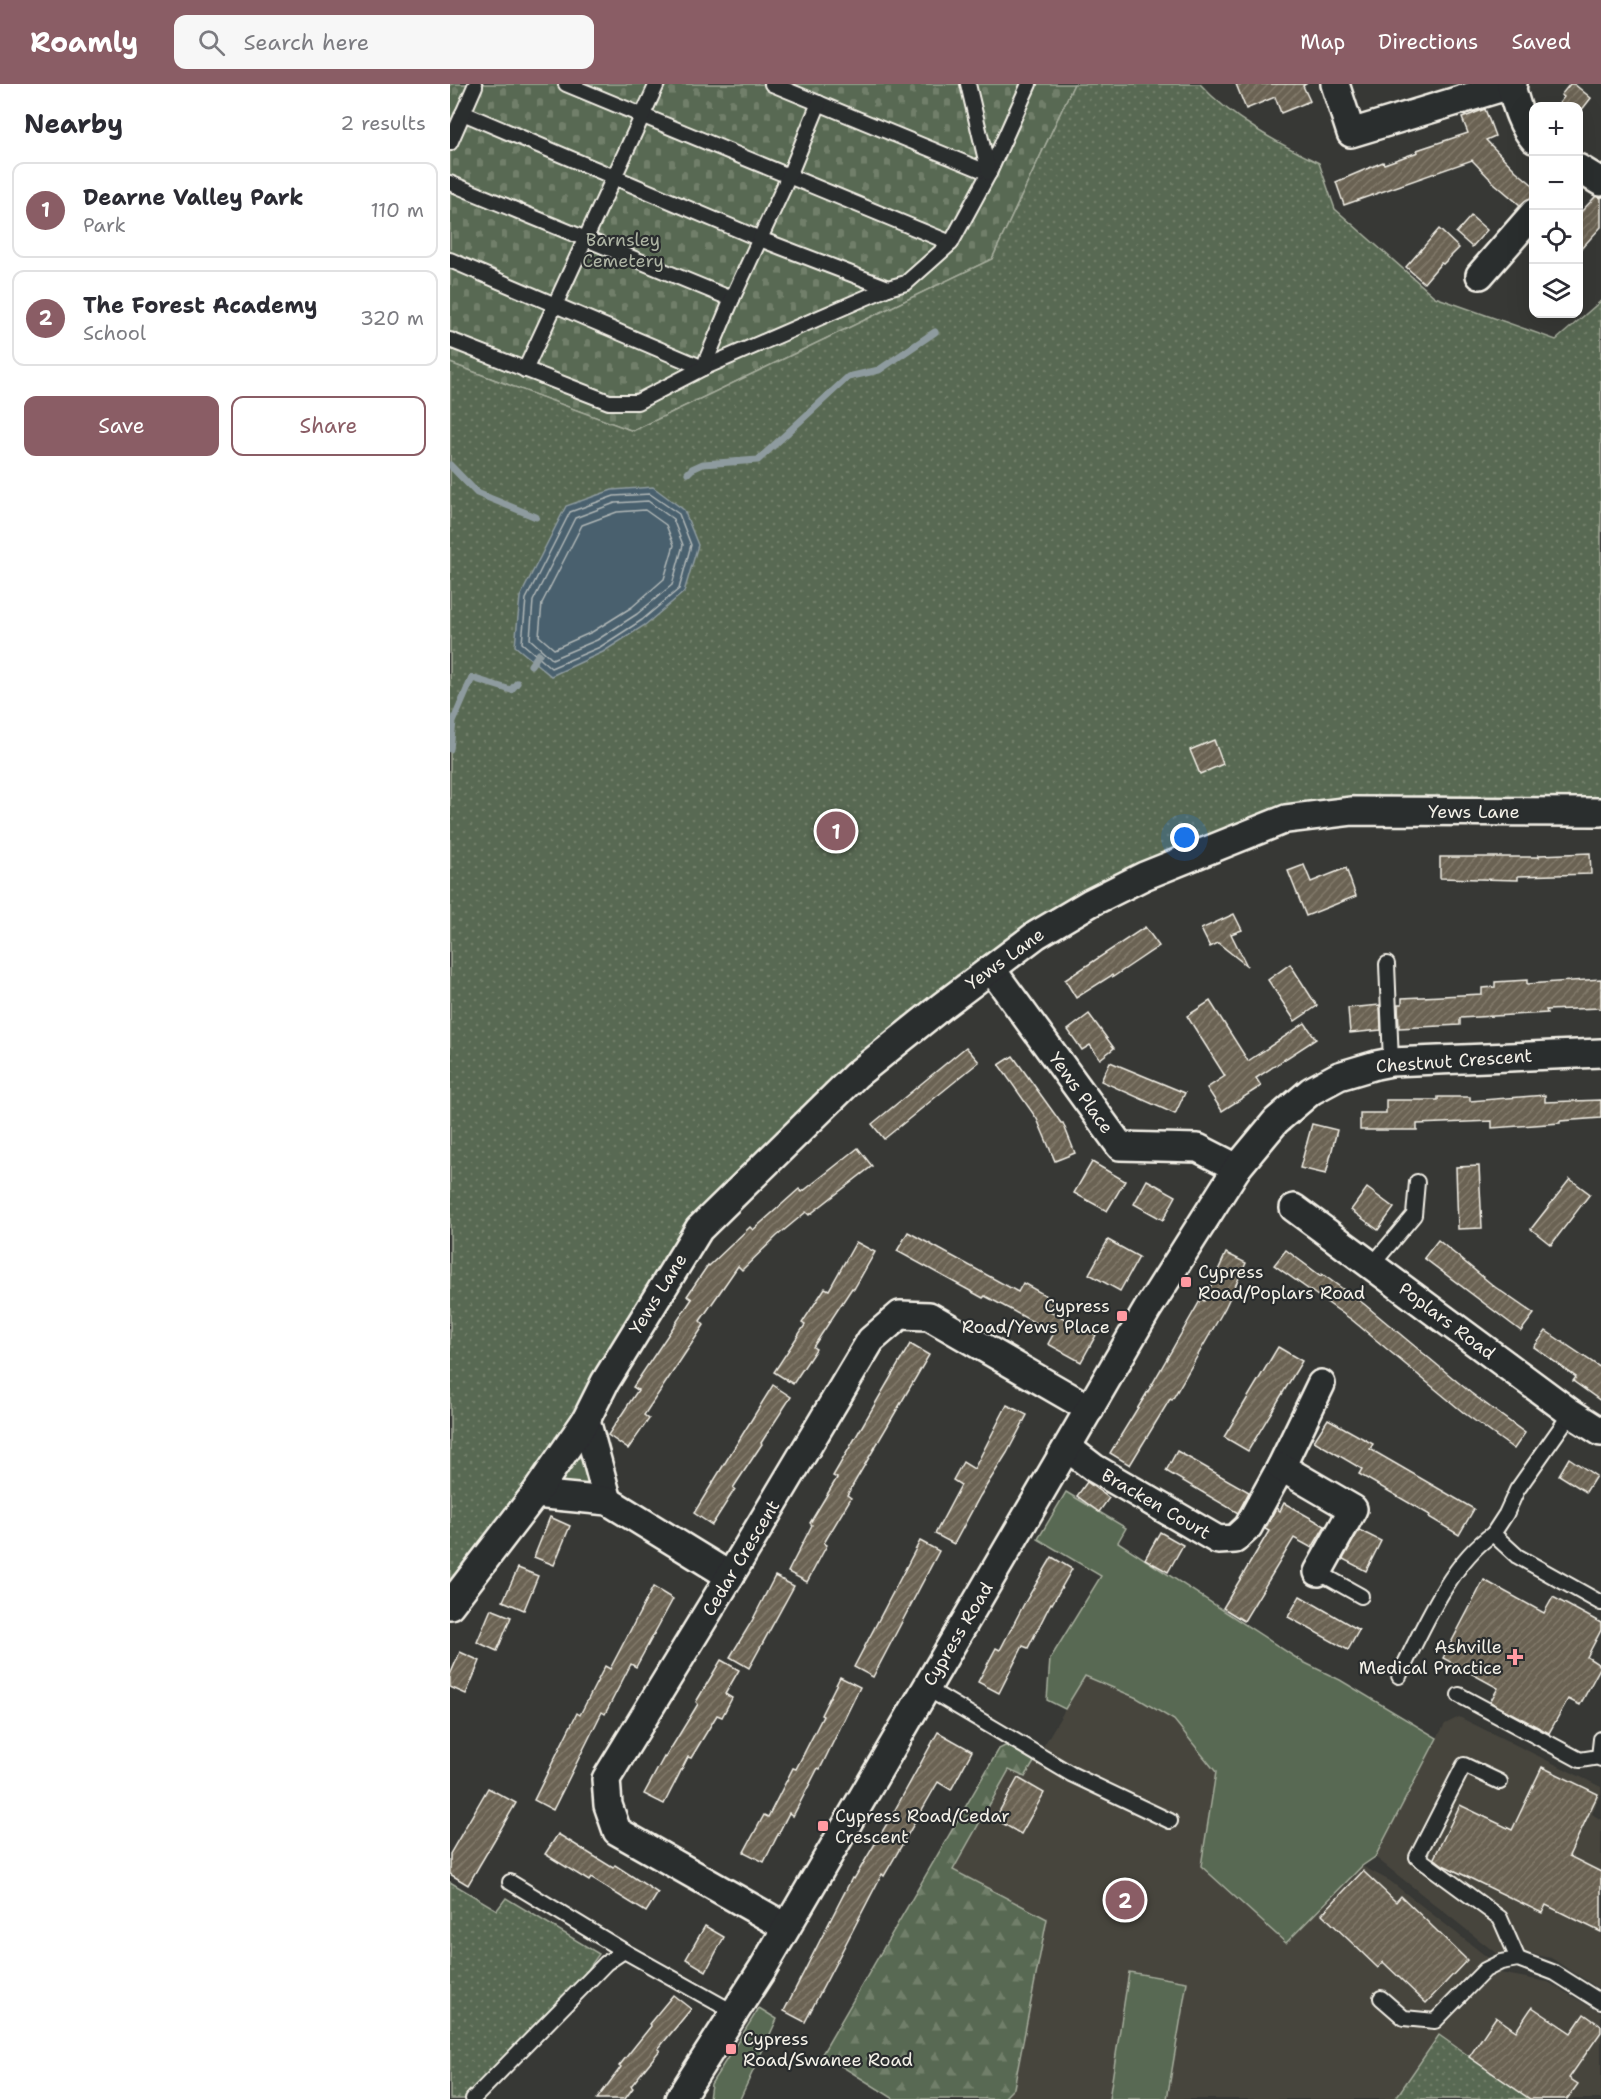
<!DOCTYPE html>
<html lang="en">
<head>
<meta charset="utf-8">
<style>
  body { margin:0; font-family:"Shantell Sans",sans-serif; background:#f7f7f7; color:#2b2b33 }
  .controls { position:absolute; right:18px; top:18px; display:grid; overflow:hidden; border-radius:12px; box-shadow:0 6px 24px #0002 }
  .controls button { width:54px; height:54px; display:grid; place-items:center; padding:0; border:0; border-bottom:2px solid #e1e1e2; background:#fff; color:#2b2b33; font:30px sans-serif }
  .you { position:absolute; left:735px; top:754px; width:21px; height:21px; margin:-15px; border:4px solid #fff; border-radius:50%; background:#1a73e8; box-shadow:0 0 0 9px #1a73e833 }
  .badge { display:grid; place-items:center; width:39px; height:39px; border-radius:50%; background:#8a5d65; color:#fff; font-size:20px; font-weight:700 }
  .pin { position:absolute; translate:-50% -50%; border:3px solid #fff; box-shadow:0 2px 6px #0006 }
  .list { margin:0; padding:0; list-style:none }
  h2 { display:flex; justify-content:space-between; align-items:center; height:78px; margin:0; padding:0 24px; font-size:26px }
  h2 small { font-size:20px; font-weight:400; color:#7c7c81 }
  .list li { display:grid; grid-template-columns:39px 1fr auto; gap:18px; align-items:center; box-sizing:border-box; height:96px; margin:0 12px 12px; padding:0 12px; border:2px solid #e1e1e2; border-radius:12px }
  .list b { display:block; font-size:22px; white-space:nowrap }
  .list p { margin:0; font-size:20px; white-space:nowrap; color:#7c7c81 }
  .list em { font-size:20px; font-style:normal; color:#7c7c81 }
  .actions { display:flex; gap:12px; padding:18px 24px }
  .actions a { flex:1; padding:14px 0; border:2px solid #8a5d65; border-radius:12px; text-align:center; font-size:21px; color:#8a5d65 }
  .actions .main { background:#8a5d65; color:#fff }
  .icon { flex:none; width:33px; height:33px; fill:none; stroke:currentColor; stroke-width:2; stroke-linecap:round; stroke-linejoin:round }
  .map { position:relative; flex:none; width:1151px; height:2015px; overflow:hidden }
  header { display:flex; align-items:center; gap:36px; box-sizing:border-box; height:84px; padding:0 30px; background:#8a5d65; color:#fff }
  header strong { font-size:28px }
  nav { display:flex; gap:33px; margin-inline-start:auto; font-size:21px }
  .search { width:420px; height:54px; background:#f7f7f7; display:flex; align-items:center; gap:15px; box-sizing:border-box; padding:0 21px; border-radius:12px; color:#7c7c81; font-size:22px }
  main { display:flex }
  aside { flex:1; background:#fff }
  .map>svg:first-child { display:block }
</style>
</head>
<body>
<header>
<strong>Roamly</strong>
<div class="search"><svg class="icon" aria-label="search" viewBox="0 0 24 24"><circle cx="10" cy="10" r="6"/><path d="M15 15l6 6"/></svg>Search here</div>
<nav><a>Map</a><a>Directions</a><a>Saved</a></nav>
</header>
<main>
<aside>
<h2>Nearby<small>2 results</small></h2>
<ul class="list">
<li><span class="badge">1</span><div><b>Dearne Valley Park</b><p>Park</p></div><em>110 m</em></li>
<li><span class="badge">2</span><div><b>The Forest Academy</b><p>School</p></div><em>320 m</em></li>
</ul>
<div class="actions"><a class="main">Save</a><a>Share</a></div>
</aside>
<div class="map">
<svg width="1151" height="2015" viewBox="0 0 1151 2015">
  <defs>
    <pattern id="forest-firs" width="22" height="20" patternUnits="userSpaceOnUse" patternTransform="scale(1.5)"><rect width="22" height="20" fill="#596952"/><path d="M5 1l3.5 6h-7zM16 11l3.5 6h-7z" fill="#717f6b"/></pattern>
    <pattern id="cemetery-stones" width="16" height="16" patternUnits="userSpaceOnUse" patternTransform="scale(1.5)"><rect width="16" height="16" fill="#596952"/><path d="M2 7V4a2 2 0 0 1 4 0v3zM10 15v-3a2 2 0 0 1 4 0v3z" fill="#717f6b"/></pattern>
    <pattern id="park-dots" width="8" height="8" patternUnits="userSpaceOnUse" patternTransform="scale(1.5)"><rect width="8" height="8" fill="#596952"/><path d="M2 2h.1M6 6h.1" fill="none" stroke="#717f6b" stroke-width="1.8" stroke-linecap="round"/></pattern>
    <pattern id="building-hatch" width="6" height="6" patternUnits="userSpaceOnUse" patternTransform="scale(1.5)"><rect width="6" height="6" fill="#6b6252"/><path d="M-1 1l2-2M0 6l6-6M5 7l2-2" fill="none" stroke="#81796b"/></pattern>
  </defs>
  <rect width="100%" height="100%" fill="#373835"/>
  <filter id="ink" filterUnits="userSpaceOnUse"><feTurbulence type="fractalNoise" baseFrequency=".0167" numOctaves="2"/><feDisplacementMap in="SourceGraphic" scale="12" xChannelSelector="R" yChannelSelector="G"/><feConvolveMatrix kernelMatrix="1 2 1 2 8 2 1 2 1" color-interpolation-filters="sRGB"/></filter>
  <g filter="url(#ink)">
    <g fill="#47453e">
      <path d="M635,1592L687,1614L724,1636L766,1688L751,1782L836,1859L912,1782L940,1797L1037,1873L1050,1889L1098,1898L1151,1929V2015H553L564,2004L597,1835L503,1786L559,1686L575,1693Z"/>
      <path d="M1009,1633L1151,1703V1709L1142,1730L1151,1736V1906L1101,1874L1078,1869L1052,1874L925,1773L987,1654L995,1640Z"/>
    </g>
    <g fill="#596952" stroke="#a6ad9d" stroke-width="1.5">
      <path d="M127,1359L144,1401L102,1402Z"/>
      <path d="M616,1408L676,1444L668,1458L851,1577L890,1596L987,1654L925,1773L912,1782L836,1859L751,1782L766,1688L724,1636L687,1614L635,1592L615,1625L597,1616L600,1575L651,1492L588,1455Z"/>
      <path d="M679,1888L737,1898L717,2015H659Z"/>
      <path d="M309,1924L327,1935L290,2015H259L261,2000Z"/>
    </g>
    <path fill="url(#forest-firs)" stroke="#a6ad9d" stroke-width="1.5" d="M555,1662L569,1663L584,1678L575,1693L559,1686L503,1786L597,1835L564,2004L553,2015H444L372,1970L549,1665Z"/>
    <path fill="url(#cemetery-stones)" stroke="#a6ad9d" stroke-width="1.5" d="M0,0H624L542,175L183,347L0,279Z"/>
    <g fill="url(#park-dots)" stroke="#a6ad9d" stroke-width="1.5">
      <path d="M624,0H750C781,34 827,59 869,79L885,125L985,213L1106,256L1151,217V715L972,712L834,724L710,770L570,850L431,953L241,1139L130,1321L92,1378L0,1507V279L183,347L542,175Z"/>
      <path d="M0,1798L47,1826L56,1814L149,1870L116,1916L15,2015H0Z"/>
      <path d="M989,1951L1080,2015H945Z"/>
    </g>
    <path fill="#4a616e" stroke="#8e9b9f" stroke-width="1.5" d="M203,403L234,426L248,461L234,508L195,541L153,568L101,592L65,562L70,513L116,422L162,406Z"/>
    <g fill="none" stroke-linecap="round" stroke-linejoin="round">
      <g stroke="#b0b7b7" stroke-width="1.5">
        <path d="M200,410L229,430L241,461L229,505L192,536L150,563L101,584L72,559L76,515L120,428L164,412Z"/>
        <path d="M198,417L223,435L233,461L222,501L187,530L147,556L102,575L80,555L83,517L125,434L165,419Z"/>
        <path d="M195,426L216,441L224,461L214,495L182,523L142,548L104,565L89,552L92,519L132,441L167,428Z"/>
      </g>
      <g stroke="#8e9b9f" stroke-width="7">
        <path d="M0,381L27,409L86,433"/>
        <path d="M238,389L242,385L253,380L308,376L398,293L429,286L485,248"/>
        <path d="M81,581L89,570"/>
        <path d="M0,665L3,638L22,594L61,606L67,599"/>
      </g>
    </g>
    <g fill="url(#building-hatch)" stroke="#f4f1e8" stroke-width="1.5">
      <path d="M786,0H856L853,2L860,17L831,29L825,13L796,25Z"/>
      <path d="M1120,0H1124L1141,14L1131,27L1128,22H1107L1114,13L1111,11Z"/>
      <path d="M1035,25L1045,52L1036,56L1066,87L1083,101V112L1082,114L1070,121L1044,99L1022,76L894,121L886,98L933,78L934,80L968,68L967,66L1018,49L1012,34Z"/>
      <path d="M1146,112L1151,114V143L1128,168V131Z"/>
      <path d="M1021,132L1037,146L1022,163L1006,149Z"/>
      <path d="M989,145L1009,164L993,180L991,179L974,199L956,183Z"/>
      <path d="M764,656L773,680L750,690L740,666Z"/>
      <path d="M1140,769L1141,790L1068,792V796L990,794V773H1089V771Z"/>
      <path d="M854,781L861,798L896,784L906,812L856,832L838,787Z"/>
      <path d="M784,830L792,846L781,850L797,882L768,859L760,863L751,845Z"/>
      <path d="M695,843L709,862L663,893L662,891L626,914L615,896Z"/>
      <path d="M840,880L867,922L845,937L818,896Z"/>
      <path d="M1151,895V924L1096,926L1097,929L1010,934V941L949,944L948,920H952V914L1032,910V904L1045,903V898L1077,896V900Z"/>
      <path d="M760,917L798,977L855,939L866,955L806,994L811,1002L772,1027L757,1004L775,992L737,932Z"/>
      <path d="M930,921L931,946L900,949L898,924Z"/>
      <path d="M639,930L664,964L650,975L640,961L632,966L618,946Z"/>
      <path d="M516,963L529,978L434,1055L422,1040Z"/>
      <path d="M563,972L611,1039H613L625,1069L605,1077L587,1035L549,981Z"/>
      <path d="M660,978L735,1009L725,1030L651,997Z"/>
      <path d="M1095,1011V1018L1151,1016V1034L1110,1037V1039L1042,1044V1037L967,1040V1046H910V1029H936V1016H988V1013H1020V1017Z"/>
      <path d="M862,1040L887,1046L876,1090L850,1084Z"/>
      <path d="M408,1064L422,1082L359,1131L356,1128L327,1152L292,1186L288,1182L250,1237L254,1241L194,1331L199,1335L178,1365L158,1351L188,1306L183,1303L242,1215L237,1212L258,1181L259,1182L300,1143L303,1146L349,1105L352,1108Z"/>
      <path d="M642,1078L675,1097L657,1127L624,1109Z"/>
      <path d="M1029,1082L1032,1144L1008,1145L1006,1083Z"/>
      <path d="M1120,1095L1140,1110L1101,1161L1081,1145Z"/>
      <path d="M697,1096L726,1112L713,1136L684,1120Z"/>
      <path d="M917,1104L944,1124L928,1146L901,1126Z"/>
      <path d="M458,1148L568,1208L573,1199L604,1216L598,1226L646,1251L631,1278L598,1260L604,1249L535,1212L533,1214L447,1167Z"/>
      <path d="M658,1156L689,1173L670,1207L639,1190Z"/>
      <path d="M988,1156L1045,1203L1084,1230L1071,1247L974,1174Z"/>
      <path d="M406,1158L425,1168L404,1205L402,1204L363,1263L366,1265L343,1300L324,1288L355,1241L352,1239L375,1204L379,1206Z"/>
      <path d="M836,1166L871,1192L872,1190L914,1220L1021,1309L1075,1349L1064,1365L1014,1329L902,1236L824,1181Z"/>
      <path d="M776,1169L796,1179L775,1224L722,1316L720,1315L680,1381L660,1369L700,1304L751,1215L754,1217Z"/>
      <path d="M1096,1247L1151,1284V1317L1123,1297L1126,1293L1084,1263Z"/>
      <path d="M460,1260L479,1271L397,1411L401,1414L374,1459L377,1461L357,1498L338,1488L362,1441L360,1439L387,1394L383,1392Z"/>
      <path d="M828,1263L852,1277L798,1367L774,1353Z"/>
      <path d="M323,1301L341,1313L311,1359L312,1360L283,1404L285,1405L262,1441L244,1429Z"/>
      <path d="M557,1321L577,1331L557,1369L530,1412L504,1460L485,1450L511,1401L503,1396L513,1378L524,1385Z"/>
      <path d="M878,1335L923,1360L920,1365L1024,1425L1009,1451L979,1433L980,1431L909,1390L912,1385L864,1357Z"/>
      <path d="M727,1367L799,1408L788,1429L716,1387Z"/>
      <path d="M1119,1374L1146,1392L1136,1408L1109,1391Z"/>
      <path d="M637,1398L659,1414L649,1428L627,1412Z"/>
      <path d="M834,1419L875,1442L862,1464L844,1454L794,1537L773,1524L819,1447L815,1445L826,1424L830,1427Z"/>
      <path d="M100,1433L120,1442L104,1481L84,1473Z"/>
      <path d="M909,1446L931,1457L916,1487L893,1475Z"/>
      <path d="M710,1448L733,1461L718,1488L695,1475Z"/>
      <path d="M470,1457L489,1467L423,1593L404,1583Z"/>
      <path d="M602,1473L622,1485L602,1520L601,1519L578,1564L573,1562L549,1609L528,1598L546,1564L550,1566L574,1520Z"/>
      <path d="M68,1484L88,1492L74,1526L53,1517Z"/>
      <path d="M325,1492L344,1502L299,1584L280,1573L302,1537Z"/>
      <path d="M1034,1496L1094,1529L1103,1513L1151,1539V1546L1137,1573L1151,1582L1130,1621L1118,1615L1099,1649L1040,1618L1048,1604L993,1574Z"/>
      <path d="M203,1503L223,1515L186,1583L181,1580L155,1630L152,1628L103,1726L84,1716L127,1629L130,1631L155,1582L160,1585Z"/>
      <path d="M850,1512L909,1546L898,1566L838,1533Z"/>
      <path d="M41,1525L61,1533L47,1567L27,1558Z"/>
      <path d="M10,1568L30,1577L16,1610L0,1603V1591Z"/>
      <path d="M271,1576L289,1586L275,1610L282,1614L272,1633L267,1631L241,1674L238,1673L214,1720L194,1710L214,1673L215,1674L248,1620L246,1618Z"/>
      <path d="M390,1593L410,1603L370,1685L368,1684L343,1732L339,1729L314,1778L294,1768L314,1731L318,1733L343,1684L346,1685L373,1632L371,1631Z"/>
      <path d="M488,1648L522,1667L501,1706L488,1698L434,1792L432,1790L355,1938L334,1927L402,1794L404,1795L441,1733Z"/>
      <path d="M1092,1683L1148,1710L1119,1772L1151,1788V1848L1096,1821L1092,1829L993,1781L984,1774L1010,1721L1062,1746Z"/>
      <path d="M568,1694L594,1709L571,1750L545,1735Z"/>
      <path d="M38,1704L66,1719L18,1801L0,1790V1770Z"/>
      <path d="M108,1750L163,1784L165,1781L208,1809L196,1828L141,1794L139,1797L95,1770Z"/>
      <path d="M913,1787L946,1818L951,1812L1017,1876L976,1919L933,1878L928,1884L872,1830Z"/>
      <path d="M255,1842L274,1853L256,1887L236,1875Z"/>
      <path d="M223,1911L241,1925L208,1965L210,1966L181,2002L183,2004L175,2015H147L171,1983L169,1982L201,1942L199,1940Z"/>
      <path d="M1082,1923L1121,1949L1134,1930L1151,1942V1948L1119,1994L1128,2000L1117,2015H1080L1019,1973L1046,1933L1066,1947Z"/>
    </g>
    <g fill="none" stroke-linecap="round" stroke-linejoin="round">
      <defs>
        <g id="lane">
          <path d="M116,0L501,159L539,89L579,0"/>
          <path d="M322,0L539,89"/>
          <path d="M518,0L539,89"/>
          <path d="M13,29L310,155L438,204L456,199L501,159"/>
          <path d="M0,59L25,2"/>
          <path d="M0,99L282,215"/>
          <path d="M0,176L253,284L438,204"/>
          <path d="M0,256L159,318H187L253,284L282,215L339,92L369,19"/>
          <path d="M75,286L207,0"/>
          <path d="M937,880L941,978"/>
          <path d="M922,1181L964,1131L967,1098"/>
          <path d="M1121,1329L1067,1406L1056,1430L1043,1450L1067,1472L1151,1519"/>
          <path d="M868,1488L911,1512"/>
          <path d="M949,1592C971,1548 1001,1477 1043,1450"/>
          <path d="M476,1604L621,1690L720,1737"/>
          <path d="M1009,1611L1130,1676L1149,1673"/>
          <path d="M1151,1655L1149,1673L1151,1675"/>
          <path d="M1050,1698L1014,1681L967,1773L1050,1834L1068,1875"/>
          <path d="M60,1798L174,1867L285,1929"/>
          <path d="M931,1914L954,1934L985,1937L1035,1886L1051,1878L1068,1875L1105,1889L1151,1918"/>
          <path d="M23,2015L156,1879L174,1867"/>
        </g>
        <g id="street">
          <path d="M885,0L901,49L1063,0"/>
          <path d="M1061,2C1066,20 1071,41 1084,55"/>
          <path d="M1128,84L1151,98"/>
          <path d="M1030,191L1084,129"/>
          <path d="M542,886L670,1062L748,1064L787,1084"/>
          <path d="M844,1124L1121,1329L1151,1348"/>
          <path d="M136,1336L158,1417"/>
          <path d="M618,1364L644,1384L768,1456L785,1455L798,1443L831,1383L871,1300"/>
          <path d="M831,1383L903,1425L868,1488"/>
          <path d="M85,1410L158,1417L280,1492"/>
          <path d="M0,1521L85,1410L136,1336L155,1298L249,1145L406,991L492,922L586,851L640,819L694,792L836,735L902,727L1151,728"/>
          <path d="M336,1843L167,1747L158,1721L156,1695L280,1492L421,1256L450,1231L479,1232L640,1325"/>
          <path d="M229,2015L313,1884L697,1226L787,1084L826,1037L861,1007L889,992L926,981L941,978L1151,969"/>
        </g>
      </defs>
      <use href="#lane" stroke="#f4f1e8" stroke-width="18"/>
      <use href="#street" stroke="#f4f1e8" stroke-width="32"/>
      <use href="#lane" stroke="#2a2d2e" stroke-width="14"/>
      <use href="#street" stroke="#2a2d2e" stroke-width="27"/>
    </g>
  </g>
  <g fill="#ff9aa2" stroke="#2a2d2e" stroke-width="2">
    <rect x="730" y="1192" width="12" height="12" rx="3"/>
    <rect x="666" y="1226" width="12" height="12" rx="3"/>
    <path d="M1062 1564h6v6h6v6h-6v6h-6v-6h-6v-6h6z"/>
    <rect x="367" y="1736" width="12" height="12" rx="3"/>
    <rect x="275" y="1959" width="12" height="12" rx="3"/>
  </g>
  <g text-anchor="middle" stroke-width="4.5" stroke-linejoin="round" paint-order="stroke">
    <g font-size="18" fill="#aeb4a4" stroke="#2a2d2e">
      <text x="173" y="162">Barnsley<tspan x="173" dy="21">Cemetery</tspan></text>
    </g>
    <g font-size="18" fill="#f4f1e8" stroke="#2a2d2e">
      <text x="1024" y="734">Yews Lane</text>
      <text transform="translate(555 875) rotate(-36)" y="6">Yews Lane</text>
      <text transform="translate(1004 977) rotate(-4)" y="6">Chestnut Crescent</text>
      <text transform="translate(631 1009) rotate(54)" y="6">Yews Place</text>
      <text transform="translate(208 1210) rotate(-58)" y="6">Yews Lane</text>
      <text transform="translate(997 1237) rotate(37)" y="6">Poplars Road</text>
      <text transform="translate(706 1420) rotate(30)" y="6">Bracken Court</text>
      <text transform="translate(291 1474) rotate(-59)" y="6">Cedar Crescent</text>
      <text transform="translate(508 1550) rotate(-59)" y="6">Cypress Road</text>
    </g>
    <g font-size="18" fill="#f4f1e8" stroke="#2a2d2e" text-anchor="start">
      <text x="748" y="1194">Cypress<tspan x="748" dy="21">Road/Poplars Road</tspan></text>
      <text x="660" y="1228" text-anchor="end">Cypress<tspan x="660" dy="21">Road/Yews Place</tspan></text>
      <text x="1052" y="1569" text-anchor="end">Ashville<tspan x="1052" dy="21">Medical Practice</tspan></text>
      <text x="385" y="1738">Cypress Road/Cedar<tspan x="385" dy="21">Crescent</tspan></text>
      <text x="293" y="1961">Cypress<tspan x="293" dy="21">Road/Swanee Road</tspan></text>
    </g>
  </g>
</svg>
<div class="controls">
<button>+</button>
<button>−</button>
<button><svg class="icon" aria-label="locate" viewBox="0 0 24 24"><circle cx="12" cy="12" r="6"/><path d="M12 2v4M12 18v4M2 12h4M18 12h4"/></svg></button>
<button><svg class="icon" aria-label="layers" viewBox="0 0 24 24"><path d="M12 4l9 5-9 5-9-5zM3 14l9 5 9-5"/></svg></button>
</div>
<div class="you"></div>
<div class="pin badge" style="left:386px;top:747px">1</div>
<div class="pin badge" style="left:675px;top:1816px">2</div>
</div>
</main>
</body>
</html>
